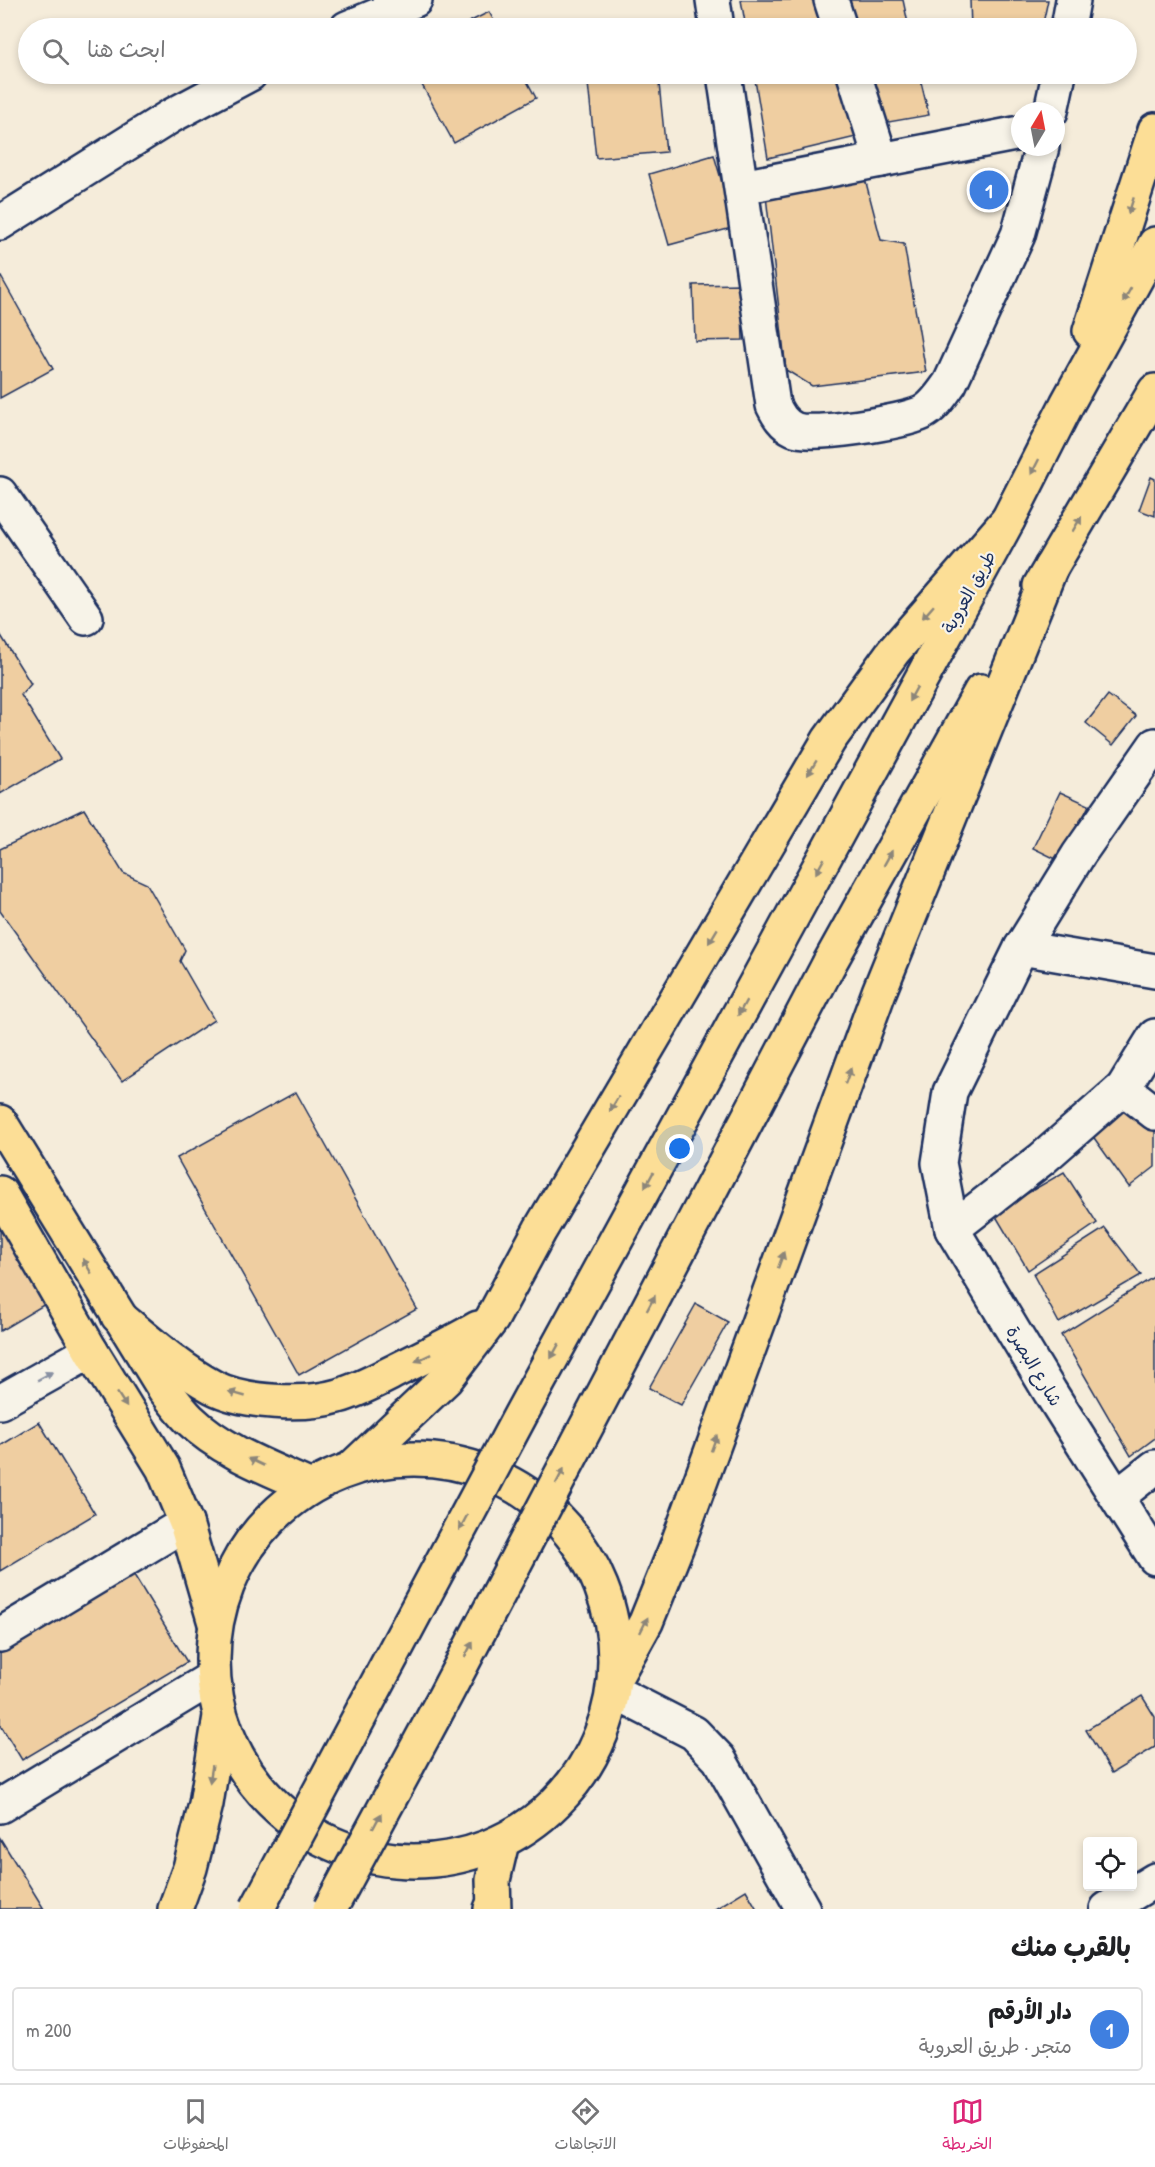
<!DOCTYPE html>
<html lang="ar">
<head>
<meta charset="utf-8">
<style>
  body { margin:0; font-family:"Patrick Hand","Playpen Sans Arabic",sans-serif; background:#f2f2f2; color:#202124; direction:rtl }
  .controls { position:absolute; right:18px; bottom:18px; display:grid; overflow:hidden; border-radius:6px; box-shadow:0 3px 9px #0003 }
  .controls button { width:54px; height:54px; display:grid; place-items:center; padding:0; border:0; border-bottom:2px solid #e0e0e0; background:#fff; color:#202124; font:30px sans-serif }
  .compass { position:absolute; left:1011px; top:102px; width:54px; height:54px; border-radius:50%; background:#fff; box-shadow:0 3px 9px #0003; rotate:10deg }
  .you { position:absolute; left:680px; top:1149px; width:21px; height:21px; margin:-15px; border:4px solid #fff; border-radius:50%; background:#1a73e8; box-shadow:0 0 0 9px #1a73e833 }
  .badge { display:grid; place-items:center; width:39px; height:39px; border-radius:50%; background:#db2777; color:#fff; font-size:20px; font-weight:700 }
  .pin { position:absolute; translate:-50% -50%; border:3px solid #fff; box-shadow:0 2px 6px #0006 }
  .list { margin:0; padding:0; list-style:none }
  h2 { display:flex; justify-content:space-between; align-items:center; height:78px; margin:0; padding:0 24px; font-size:26px }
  h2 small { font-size:20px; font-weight:400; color:#757577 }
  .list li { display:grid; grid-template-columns:39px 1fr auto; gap:18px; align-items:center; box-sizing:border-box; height:84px; margin:0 12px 12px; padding:0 12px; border:2px solid #e0e0e0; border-radius:6px }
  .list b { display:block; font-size:22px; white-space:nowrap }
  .list p { margin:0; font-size:20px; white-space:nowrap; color:#757577 }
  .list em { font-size:20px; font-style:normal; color:#757577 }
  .icon { flex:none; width:33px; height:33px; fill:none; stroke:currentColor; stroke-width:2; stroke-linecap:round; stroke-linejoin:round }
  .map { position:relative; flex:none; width:1155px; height:1909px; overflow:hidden; direction:ltr }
  .search { position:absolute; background:#fff; box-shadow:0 3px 9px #0003; left:18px; right:18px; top:18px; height:66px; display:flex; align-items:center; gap:15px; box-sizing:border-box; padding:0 21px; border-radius:33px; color:#757577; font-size:22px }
  .sheet { height:174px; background:#fff }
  nav { display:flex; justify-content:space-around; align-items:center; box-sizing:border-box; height:84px; border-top:2px solid #e0e0e0; background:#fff; font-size:16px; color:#757577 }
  nav a { display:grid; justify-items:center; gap:3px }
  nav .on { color:#db2777 }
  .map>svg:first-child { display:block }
</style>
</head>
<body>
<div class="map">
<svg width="1155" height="1909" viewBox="0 0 1155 1909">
  <rect width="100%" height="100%" fill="#f5ecda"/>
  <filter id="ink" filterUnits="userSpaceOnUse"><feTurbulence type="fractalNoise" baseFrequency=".0167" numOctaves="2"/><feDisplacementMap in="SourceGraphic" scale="12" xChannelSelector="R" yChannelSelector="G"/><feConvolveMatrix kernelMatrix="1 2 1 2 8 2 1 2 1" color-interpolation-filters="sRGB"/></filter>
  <g filter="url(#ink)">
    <g fill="#efcea1" stroke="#1b2f5e" stroke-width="1.5">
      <path d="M741,0H819L828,28H746Z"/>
      <path d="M848,0H903L909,28H856Z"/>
      <path d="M970,0H1048L1042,28H971Z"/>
      <path d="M489,12L498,28H457Z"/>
      <path d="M416,74H523L536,98L454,143Z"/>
      <path d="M587,74H658L666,152L596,158Z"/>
      <path d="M754,74H841L860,136L768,158Z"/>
      <path d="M868,74H919L929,115L883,123Z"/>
      <path d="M714,155L735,227L669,245L649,174Z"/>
      <path d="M863,171L881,240L904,244L926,372L812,386L786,370L766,196Z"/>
      <path d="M0,275L53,369L0,398Z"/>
      <path d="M741,284L743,340L695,341L693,285Z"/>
      <path d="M1151,477L1155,479V516L1139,510Z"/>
      <path d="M0,634L31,684L21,695L60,759L0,794Z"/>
      <path d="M1108,695L1136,716L1113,745L1086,723Z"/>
      <path d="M1060,792L1089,805L1062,862L1033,848Z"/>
      <path d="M84,809L123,873L147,884L185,950L180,961L214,1020L122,1081L0,911V849Z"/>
      <path d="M296,1092L417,1309L299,1375L177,1158Z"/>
      <path d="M1130,1101L1155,1121V1167L1129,1187L1092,1135Z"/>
      <path d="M1064,1172L1097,1223L1028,1270L994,1213Z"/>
      <path d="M0,1225L52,1300L0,1331Z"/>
      <path d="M1105,1228L1141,1275L1059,1323L1033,1274Z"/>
      <path d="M1155,1276V1438L1131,1456L1061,1335Z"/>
      <path d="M696,1304L728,1322L681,1405L649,1388Z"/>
      <path d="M39,1422L95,1514L0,1571V1446Z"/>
      <path d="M131,1570L187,1662L22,1760L0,1724V1649Z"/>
      <path d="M1142,1696L1155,1717V1747L1112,1773L1086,1730Z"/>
      <path d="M0,1838L44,1909H0Z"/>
      <path d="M746,1890L757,1909H715Z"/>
    </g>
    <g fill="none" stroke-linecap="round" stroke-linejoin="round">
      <defs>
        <g id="minor">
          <path d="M713,0L717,28"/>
          <path d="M831,0L840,28"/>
          <path d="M347,28L415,0"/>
          <path d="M1068,28L1073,0"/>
          <path d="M724,74L773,405C778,415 783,424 794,429C812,437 903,422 922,413C934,407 942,394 950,383L1018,235L1042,147"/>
          <path d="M854,74L881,160"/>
          <path d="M1051,111L1059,74"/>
          <path d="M742,187L1020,133"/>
          <path d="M0,223L171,116L250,74"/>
          <path d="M0,494L86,618"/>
          <path d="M1155,745L1079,854L1021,948L950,1092L939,1163L952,1229L1050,1392L1155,1558"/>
          <path d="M1021,948L1155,971"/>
          <path d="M1123,1088L1155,1113"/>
          <path d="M952,1229L1042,1159L1123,1088L1155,1036"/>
          <path d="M0,1402L91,1351"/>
          <path d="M1117,1497L1155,1467"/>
          <path d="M0,1635L186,1523"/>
          <path d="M614,1692L694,1733L719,1759L803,1909"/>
          <path d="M0,1806L212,1678"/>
          <path d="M1107,1909L1155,1880"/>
        </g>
        <g id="major">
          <path d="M0,1122L165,1390C173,1400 180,1410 189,1419C222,1451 268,1468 309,1486"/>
          <path d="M0,1193L91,1351L163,1468L186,1523L215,1623"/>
          <circle cx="414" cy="1660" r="201"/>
          <path d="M494,1909L493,1880L502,1842"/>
        </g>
        <g id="highway">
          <path d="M1090,331L1155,130"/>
          <path d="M1040,586L1155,391"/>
          <path d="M780,939L1008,520L1067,404L1155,244"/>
          <path d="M829,964L981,691"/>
          <path d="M118,1316C148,1341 178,1368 213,1387C244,1403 305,1406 338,1396C360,1390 381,1378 401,1368C427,1355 452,1343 478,1328"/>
          <path d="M354,1466L446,1379L492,1319L540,1230L829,740L893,652L1008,520"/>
          <path d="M616,1676L646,1622L678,1543L879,992L1051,567"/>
          <path d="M175,1909L190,1868L206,1804L220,1716"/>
          <path d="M491,1909L493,1905"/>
        </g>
      </defs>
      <use href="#minor" stroke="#1b2f5e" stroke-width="38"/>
      <use href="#major" stroke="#1b2f5e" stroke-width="38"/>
      <use href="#highway" stroke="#1b2f5e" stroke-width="38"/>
      <use href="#minor" stroke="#f7f3e8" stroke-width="33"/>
      <use href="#major" stroke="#fcde96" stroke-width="33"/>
      <use href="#highway" stroke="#fcde96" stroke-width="33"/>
      <defs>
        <g id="highway-bridge">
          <path d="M257,1909L520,1416L780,939"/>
          <path d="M330,1909L445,1696L829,964"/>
        </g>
      </defs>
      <use href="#highway-bridge" stroke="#1b2f5e" stroke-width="38" stroke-linecap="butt"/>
      <use href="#highway-bridge" stroke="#fcde96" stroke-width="33"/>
    </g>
    <defs><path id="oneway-solid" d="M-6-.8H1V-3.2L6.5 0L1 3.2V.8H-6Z" transform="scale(1.5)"/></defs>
    <g fill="#8c867a">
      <use href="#oneway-solid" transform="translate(1131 206) rotate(108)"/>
      <use href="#oneway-solid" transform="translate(1127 295) rotate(119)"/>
      <use href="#oneway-solid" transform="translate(1035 467) rotate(117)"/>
      <use href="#oneway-solid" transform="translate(1077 524) rotate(-59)"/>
      <use href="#oneway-solid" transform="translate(928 612) rotate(131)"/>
      <use href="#oneway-solid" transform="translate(913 694) rotate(119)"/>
      <use href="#oneway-solid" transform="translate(812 768) rotate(121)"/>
      <use href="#oneway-solid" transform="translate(888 858) rotate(-61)"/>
      <use href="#oneway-solid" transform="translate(820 866) rotate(119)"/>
      <use href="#oneway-solid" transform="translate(713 936) rotate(121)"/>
      <use href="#oneway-solid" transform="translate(742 1008) rotate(119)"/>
      <use href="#oneway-solid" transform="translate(848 1076) rotate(-70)"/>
      <use href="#oneway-solid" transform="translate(614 1104) rotate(121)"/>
      <use href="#oneway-solid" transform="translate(649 1180) rotate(119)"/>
      <use href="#oneway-solid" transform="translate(781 1260) rotate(-70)"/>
      <use href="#oneway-solid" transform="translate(87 1266) rotate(-121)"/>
      <use href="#oneway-solid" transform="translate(651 1303) rotate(-62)"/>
      <use href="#oneway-solid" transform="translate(555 1351) rotate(119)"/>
      <use href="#oneway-solid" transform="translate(423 1358) rotate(155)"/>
      <use href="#oneway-solid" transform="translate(237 1394) rotate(-164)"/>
      <use href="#oneway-solid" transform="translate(122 1400) rotate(57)"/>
      <use href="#oneway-solid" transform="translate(714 1443) rotate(-70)"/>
      <use href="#oneway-solid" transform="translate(256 1462) rotate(-154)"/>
      <use href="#oneway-solid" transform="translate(560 1476) rotate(-62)"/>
      <use href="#oneway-solid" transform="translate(463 1523) rotate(118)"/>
      <use href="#oneway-solid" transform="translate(644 1625) rotate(-64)"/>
      <use href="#oneway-solid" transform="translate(469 1649) rotate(-62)"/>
      <use href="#oneway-solid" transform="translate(211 1774) rotate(99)"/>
      <use href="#oneway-solid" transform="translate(377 1821) rotate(-62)"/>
    </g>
    <use fill="#8991a3" href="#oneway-solid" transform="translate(45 1376) rotate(-29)"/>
  </g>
  <g text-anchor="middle" stroke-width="4.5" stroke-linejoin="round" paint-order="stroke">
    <g font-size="18" fill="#1b2f5e" stroke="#f7f3e8">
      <text transform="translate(969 592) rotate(-61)" y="6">طريق العروبة</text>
      <text transform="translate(1034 1366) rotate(59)" y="6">شارع البصرة</text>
    </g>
  </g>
</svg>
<div class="controls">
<button><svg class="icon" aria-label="locate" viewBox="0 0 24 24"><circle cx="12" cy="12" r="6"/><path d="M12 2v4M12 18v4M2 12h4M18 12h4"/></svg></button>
</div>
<svg class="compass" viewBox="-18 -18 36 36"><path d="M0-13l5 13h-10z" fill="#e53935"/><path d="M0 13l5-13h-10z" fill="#757577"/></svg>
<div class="you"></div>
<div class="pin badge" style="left:989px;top:190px;background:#3f7fe0">1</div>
<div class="search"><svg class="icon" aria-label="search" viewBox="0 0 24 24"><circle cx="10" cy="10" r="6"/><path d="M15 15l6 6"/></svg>ابحث هنا</div>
</div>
<section class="sheet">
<h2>بالقرب منك<small></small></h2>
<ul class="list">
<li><span class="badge" style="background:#3f7fe0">1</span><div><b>دار الأرقم</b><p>متجر · طريق العروبة</p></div><em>200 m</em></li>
</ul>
</section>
<nav>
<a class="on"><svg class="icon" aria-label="map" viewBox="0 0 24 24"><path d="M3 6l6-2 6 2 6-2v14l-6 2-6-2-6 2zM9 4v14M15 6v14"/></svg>الخريطة</a>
<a><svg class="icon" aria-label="directions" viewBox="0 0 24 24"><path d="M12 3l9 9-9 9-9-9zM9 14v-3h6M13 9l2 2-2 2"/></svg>الاتجاهات</a>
<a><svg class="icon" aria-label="saved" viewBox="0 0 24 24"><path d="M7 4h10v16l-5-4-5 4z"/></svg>المحفوظات</a>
</nav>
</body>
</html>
